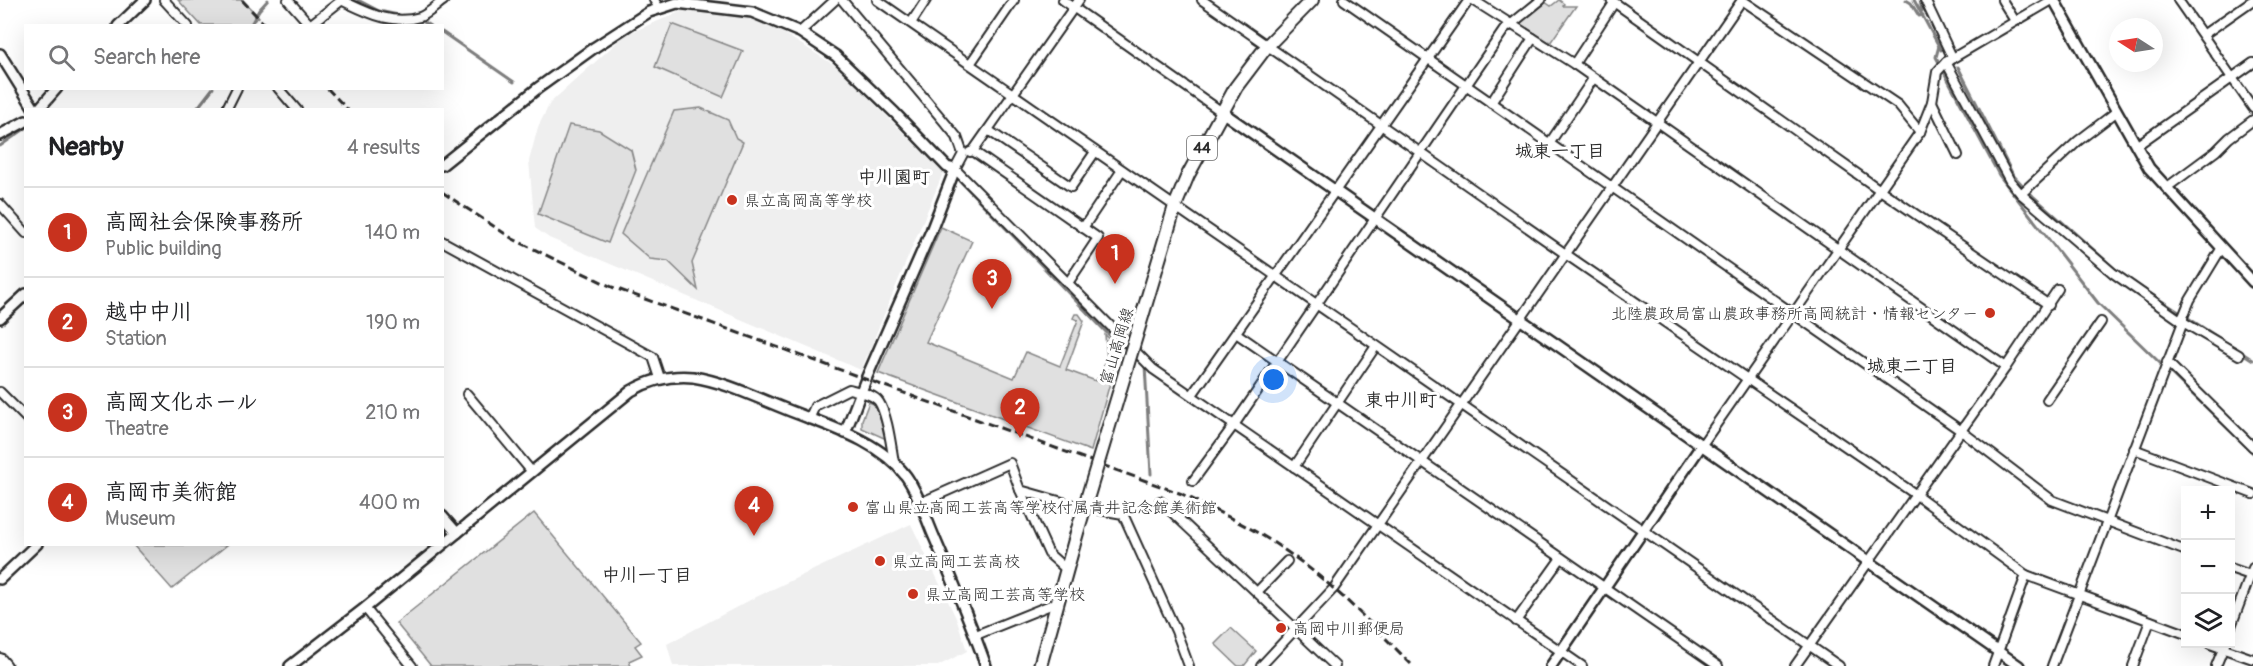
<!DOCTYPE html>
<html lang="en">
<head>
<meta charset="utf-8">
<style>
  body { margin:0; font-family:Pangolin,"Klee One",sans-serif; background:#f6f6f6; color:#202124 }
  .controls { position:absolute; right:18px; bottom:18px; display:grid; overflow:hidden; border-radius:0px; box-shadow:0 6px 24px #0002 }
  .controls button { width:54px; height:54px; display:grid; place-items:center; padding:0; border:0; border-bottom:2px solid #e0e0e0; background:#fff; color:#202124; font:30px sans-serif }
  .compass { position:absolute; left:2109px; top:18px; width:54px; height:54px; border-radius:50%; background:#fff; box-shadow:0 6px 24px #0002; rotate:282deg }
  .you { position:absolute; left:1274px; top:380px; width:21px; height:21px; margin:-15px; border:4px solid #fff; border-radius:50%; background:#1a73e8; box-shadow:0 0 0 9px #1a73e833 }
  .badge { display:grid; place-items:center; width:39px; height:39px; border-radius:50%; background:#c8321e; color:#fff; font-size:20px; font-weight:700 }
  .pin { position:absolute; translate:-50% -50px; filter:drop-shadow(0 2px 3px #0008) }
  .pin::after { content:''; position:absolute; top:32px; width:21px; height:18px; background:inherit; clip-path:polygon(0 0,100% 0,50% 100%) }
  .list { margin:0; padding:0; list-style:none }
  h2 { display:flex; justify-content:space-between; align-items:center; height:78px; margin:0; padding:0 24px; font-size:26px }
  h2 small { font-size:20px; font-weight:400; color:#757577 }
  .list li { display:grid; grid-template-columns:39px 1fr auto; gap:18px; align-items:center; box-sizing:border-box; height:90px; padding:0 24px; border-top:2px solid #e0e0e0 }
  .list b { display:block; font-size:22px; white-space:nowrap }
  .list p { margin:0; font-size:20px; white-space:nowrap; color:#757577 }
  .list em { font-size:20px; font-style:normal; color:#757577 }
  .icon { flex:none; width:33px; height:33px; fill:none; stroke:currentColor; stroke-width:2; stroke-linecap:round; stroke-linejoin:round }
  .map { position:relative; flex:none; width:2253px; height:666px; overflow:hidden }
  .search { position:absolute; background:#fff; box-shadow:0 6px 24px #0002; left:24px; top:24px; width:420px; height:66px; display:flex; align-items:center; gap:15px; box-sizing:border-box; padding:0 21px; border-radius:0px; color:#757577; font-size:22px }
  .panel { position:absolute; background:#fff; box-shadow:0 6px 24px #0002; left:24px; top:108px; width:420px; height:438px; border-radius:0px }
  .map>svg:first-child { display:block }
</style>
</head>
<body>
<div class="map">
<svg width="2253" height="666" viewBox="0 0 2253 666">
  <rect width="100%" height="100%" fill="#fff"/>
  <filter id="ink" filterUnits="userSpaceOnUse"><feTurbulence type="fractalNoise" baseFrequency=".0167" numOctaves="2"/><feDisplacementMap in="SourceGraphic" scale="12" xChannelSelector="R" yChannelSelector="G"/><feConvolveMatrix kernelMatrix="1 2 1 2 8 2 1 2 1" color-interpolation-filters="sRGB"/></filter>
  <g filter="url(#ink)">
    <g fill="#efefef">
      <path d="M689,8L727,13L772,26L839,68L943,173L861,370L549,238L535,228L529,161L538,127L550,103L625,35Z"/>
      <path d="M911,524L957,620L967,651L938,666H673L667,644L752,599Z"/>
    </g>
    <g fill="#e0e0e0" stroke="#868686" stroke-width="1.5">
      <path d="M178,0H242L259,17L248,25H201Z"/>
      <path d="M1535,0H1542L1551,6L1559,0L1564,4L1563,6H1576L1550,43L1513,20Z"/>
      <path d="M672,24L743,51L723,97L655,67Z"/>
      <path d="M701,108L728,120L736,138L743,142L692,263L698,290L668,261L650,259L621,234L674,111Z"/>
      <path d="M569,125L599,130L631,150L636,170L608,243L538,214Z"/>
      <path d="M941,227L972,241L926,342L1014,378L1026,352L1060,366L1078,320L1073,318L1075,314H1079L1084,321L1066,370L1096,381L1107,360L1105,335L1120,347L1091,451L878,373Z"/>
      <path d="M869,402L874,404L886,434L884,438L862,428V420Z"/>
      <path d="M534,513L641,642L635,646L642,655L629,661L631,666H431L396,623Z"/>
      <path d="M133,545H227L172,589Z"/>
      <path d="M1231,628L1256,651L1244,666H1238L1215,644Z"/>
    </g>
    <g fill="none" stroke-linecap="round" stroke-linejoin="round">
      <g stroke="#7e7e7e" stroke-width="3">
        <path d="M358,0L379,11L403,16"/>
        <path d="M1906,0L1911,3L1919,16L1923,15"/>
        <path d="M1914,0L1941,50"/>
        <path d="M1920,0L1922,11"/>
        <path d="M419,19L430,26"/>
        <path d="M250,26L259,10L268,0"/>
        <path d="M442,32L514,82"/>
        <path d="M1939,46L1936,57L1999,175L2098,303L2253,453"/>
        <path d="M1958,67L2013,175L2033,196L2121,274"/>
        <path d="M196,110L213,88"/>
        <path d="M0,146L26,128"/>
        <path d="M961,182L1107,333L1129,351"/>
        <path d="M2134,283L2253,360"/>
        <path d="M1145,365L1151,474"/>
      </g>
      <defs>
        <g id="minor">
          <path d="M164,0L188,26"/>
          <path d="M288,0L311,26"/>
          <path d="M341,0C367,12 391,26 420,17C428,14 437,5 444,0"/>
          <path d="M654,0L659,8"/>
          <path d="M842,0L957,137L963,154L955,169L1153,369L1582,666"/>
          <path d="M877,0L1839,666"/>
          <path d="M1063,0L1222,112"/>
          <path d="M1202,0L1567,255L1915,494L2026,575L2186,634"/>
          <path d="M1344,0L1960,430L2052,500L2186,551"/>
          <path d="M1473,0L1574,64L2006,367"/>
          <path d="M1611,0L1880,190L2049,305"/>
          <path d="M1742,0L1898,105L1920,132"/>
          <path d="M1925,0L1952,57"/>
          <path d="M2002,0L2015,21"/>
          <path d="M2178,0L2253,108"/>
          <path d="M911,23L926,0"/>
          <path d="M310,25L342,0H345"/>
          <path d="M800,32L835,0"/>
          <path d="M2203,35L2253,0"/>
          <path d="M1946,62L2010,181L2021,194L2113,273L2183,322L2239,355"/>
          <path d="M970,64L1014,0"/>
          <path d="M1574,64L1614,3"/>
          <path d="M278,88L297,110"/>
          <path d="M1932,102L1958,155"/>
          <path d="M1491,103L1533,38"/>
          <path d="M226,110L237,88"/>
          <path d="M988,130L1071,187L1095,152"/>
          <path d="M1549,144L1593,79"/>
          <path d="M2136,146L2253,63"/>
          <path d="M973,151L1098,238L1068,283"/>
          <path d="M970,152L973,151L1079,0"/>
          <path d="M2166,188L2216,151L2229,138L2253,120"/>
          <path d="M2021,194L2078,141L2116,112"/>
          <path d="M0,204L26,233"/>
          <path d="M1083,228L1122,170"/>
          <path d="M442,241L653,357L660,378"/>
          <path d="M1236,333L1718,666"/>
          <path d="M2167,362L2253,447"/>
          <path d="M0,392L26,418"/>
          <path d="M467,394L532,472"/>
          <path d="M1192,395L1469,0"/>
          <path d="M2047,400L2101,322"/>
          <path d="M809,419L815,406L849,389C857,391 874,394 879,402C888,416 891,446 894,462"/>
          <path d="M1701,446L1920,132L1932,102L1937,72L1946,62L2052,0"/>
          <path d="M2134,449L2253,494"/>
          <path d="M1294,467L1376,346"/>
          <path d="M1193,481L1234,425L1504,30L1541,0"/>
          <path d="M1020,490L1049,554L1067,570"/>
          <path d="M1160,501L1335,666"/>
          <path d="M920,503L1010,463L1020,490L1073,505"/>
          <path d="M1100,510L1123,514L1176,631L1189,666"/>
          <path d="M2230,568L2253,576"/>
          <path d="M1257,592L1287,561"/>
          <path d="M365,608L412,666"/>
          <path d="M1516,621L1561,558"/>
          <path d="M2230,629L2253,568"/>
          <path d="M976,635L1058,602"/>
          <path d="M2210,644L2253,659"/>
          <path d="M1261,666L1334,588L1742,0"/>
          <path d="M1795,666L2006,367L2058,289"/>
          <path d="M1993,666L2026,575"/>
          <path d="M2052,666L2183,322V317L2190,300L2221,249"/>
          <path d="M2133,666L2150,621"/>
          <path d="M2216,666L2225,644"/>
        </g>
        <g id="tertiary">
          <path d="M2054,0L2149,168L2253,282"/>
          <path d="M118,26L145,0"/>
          <path d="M0,54L35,110"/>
          <path d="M38,110L57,88"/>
          <path d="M1222,112L2019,666"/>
          <path d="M0,135L26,121"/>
          <path d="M442,165L538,88L595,47L649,12L677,3L752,12L800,32L836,56L895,113L947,167L955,169L931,231L866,379L845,433"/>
          <path d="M0,318L26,294"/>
          <path d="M442,516L457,533"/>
          <path d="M0,579L37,544"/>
          <path d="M290,666L365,608L631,391C650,380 670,375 693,377C726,382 757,398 788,410C828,426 879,440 906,476C919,494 926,519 935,539C953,581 971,623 986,666"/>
          <path d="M1551,666L1701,446"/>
        </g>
        <g id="primary">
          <path d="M1140,323L1175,206L1188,175L1236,87L1267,46L1312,0"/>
          <path d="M0,660L5,666"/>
          <path d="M1040,666L1078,529"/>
        </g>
      </defs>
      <use href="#minor" stroke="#2b2b2b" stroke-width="12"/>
      <use href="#tertiary" stroke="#2b2b2b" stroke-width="14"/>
      <use href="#primary" stroke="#2b2b2b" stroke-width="16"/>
      <use href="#minor" stroke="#fff" stroke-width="8"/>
      <use href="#tertiary" stroke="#fff" stroke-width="9"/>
      <use href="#primary" stroke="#fff" stroke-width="12"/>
      <g stroke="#2b2b2b" stroke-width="3" stroke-dasharray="9 4.5" stroke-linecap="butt">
        <path d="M242,0L266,26"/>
        <path d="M327,88L348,110"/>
        <path d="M442,192L513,239L612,287L1182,494C1216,511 1252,527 1283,549C1332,582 1372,625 1413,666"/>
      </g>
      <defs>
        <path id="primary-bridge" d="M1078,529L1140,323"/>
      </defs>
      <use href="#primary-bridge" stroke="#2b2b2b" stroke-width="16" stroke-linecap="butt"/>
      <use href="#primary-bridge" stroke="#fff" stroke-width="12"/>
    </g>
  </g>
  <g fill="#c8321e" stroke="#fff" stroke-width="2">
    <circle cx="732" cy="200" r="6"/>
    <circle cx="1990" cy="313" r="6"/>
    <circle cx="853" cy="507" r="6"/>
    <circle cx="880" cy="561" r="6"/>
    <circle cx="913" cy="594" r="6"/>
    <circle cx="1281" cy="628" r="6"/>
  </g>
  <g text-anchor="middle" stroke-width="6" stroke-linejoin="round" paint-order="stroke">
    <rect fill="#fff" stroke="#6b6b6b" stroke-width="1.5" x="1187" y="136" width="30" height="24" rx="4.5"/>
    <g font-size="15" font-weight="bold" fill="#2b2b2b">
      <text x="1202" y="153">44</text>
    </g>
    <g font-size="16" fill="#2b2b2b" stroke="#fff" text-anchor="start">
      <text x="744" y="206">県立高岡高等学校</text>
      <text x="1978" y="319" text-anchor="end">北陸農政局富山農政事務所高岡統計・情報センター</text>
      <text x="865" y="513">富山県立高岡工芸高等学校付属青井記念館美術館</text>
      <text x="892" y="567">県立高岡工芸高校</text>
      <text x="925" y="600">県立高岡工芸高等学校</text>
      <text x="1293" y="634">高岡中川郵便局</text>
    </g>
    <g font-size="16" fill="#2b2b2b" stroke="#fff">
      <text transform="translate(1116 346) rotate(-73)" y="6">富山高岡線</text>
    </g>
    <g font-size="18" font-weight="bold" fill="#2b2b2b" stroke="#fff">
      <text x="1560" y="157">城東一丁目</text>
      <text x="894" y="183">中川園町</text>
      <text x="1912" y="372">城東二丁目</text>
      <text x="1401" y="406">東中川町</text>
      <text x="647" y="581">中川一丁目</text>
    </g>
  </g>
</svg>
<div class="controls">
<button>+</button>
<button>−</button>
<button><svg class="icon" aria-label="layers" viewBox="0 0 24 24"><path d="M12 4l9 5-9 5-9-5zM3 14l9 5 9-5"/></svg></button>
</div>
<svg class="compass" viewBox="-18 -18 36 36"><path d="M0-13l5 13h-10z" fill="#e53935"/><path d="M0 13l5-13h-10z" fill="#757577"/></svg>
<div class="you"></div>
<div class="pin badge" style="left:1115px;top:284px">1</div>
<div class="pin badge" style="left:1020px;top:438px">2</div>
<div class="pin badge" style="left:992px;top:309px">3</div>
<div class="pin badge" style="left:754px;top:536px">4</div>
<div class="search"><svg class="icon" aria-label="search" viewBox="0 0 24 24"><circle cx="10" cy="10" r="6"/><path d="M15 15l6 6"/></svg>Search here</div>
<section class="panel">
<h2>Nearby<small>4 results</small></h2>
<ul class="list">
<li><span class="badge">1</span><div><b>高岡社会保険事務所</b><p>Public building</p></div><em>140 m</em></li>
<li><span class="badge">2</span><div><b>越中中川</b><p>Station</p></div><em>190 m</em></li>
<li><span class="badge">3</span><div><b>高岡文化ホール</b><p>Theatre</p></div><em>210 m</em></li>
<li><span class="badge">4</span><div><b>高岡市美術館</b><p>Museum</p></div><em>400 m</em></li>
</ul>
</section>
</div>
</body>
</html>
